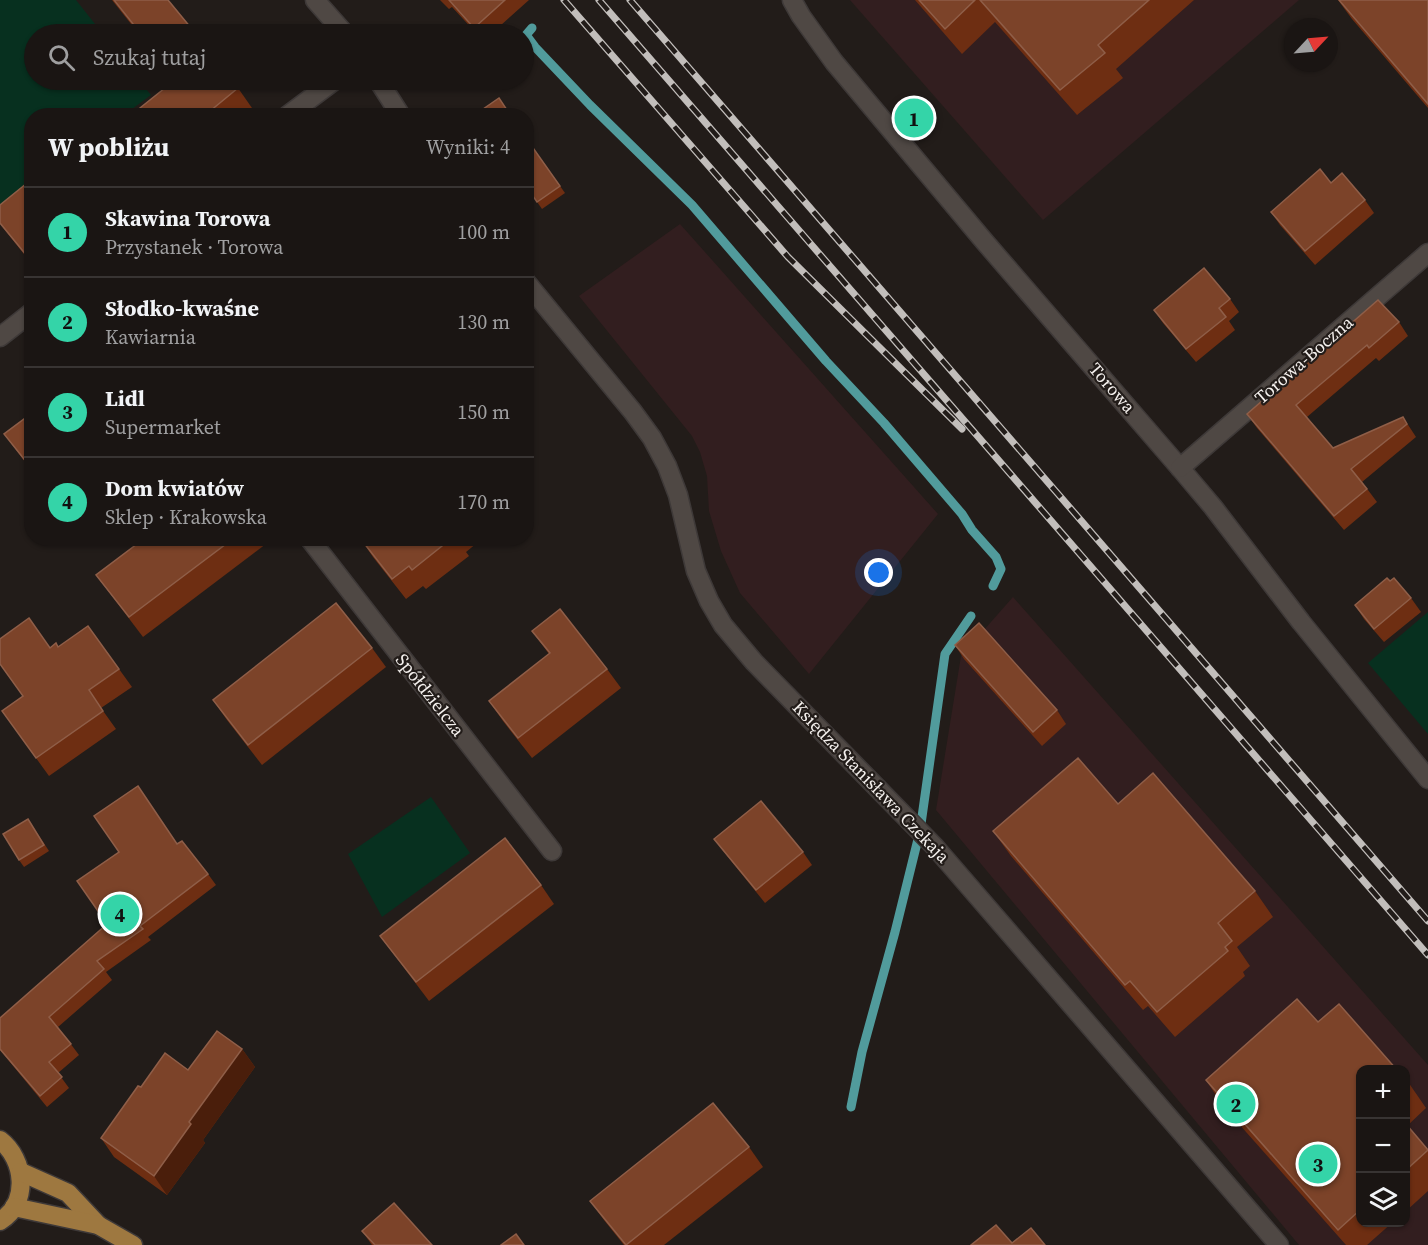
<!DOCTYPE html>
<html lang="pl">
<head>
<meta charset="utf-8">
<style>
  body { margin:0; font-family:"Source Serif 4",serif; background:#272221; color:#f1f3f6 }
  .controls { position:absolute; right:18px; bottom:18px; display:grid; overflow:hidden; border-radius:12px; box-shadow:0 2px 4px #0004 }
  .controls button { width:54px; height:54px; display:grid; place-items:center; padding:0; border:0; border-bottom:2px solid #383433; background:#1a1513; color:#f1f3f6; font:30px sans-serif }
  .compass { position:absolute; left:1284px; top:18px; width:54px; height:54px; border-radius:50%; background:#1a1513; box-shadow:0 2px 4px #0004; rotate:64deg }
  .you { position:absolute; left:879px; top:573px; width:21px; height:21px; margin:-15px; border:4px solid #fff; border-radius:50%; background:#1a73e8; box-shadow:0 0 0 9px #1a73e833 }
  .badge { display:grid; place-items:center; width:39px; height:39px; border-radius:50%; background:#34d4a8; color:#111; font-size:20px; font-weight:700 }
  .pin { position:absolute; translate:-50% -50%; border:3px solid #fff; box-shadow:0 2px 6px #0006 }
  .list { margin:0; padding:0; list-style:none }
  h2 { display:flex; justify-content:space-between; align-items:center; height:78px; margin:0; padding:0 24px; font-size:26px }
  h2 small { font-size:20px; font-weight:400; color:#9f9fa0 }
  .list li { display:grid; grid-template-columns:39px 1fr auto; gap:18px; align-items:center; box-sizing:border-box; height:90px; padding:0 24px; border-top:2px solid #383433 }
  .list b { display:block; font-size:22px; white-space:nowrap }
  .list p { margin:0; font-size:20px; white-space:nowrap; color:#9f9fa0 }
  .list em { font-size:20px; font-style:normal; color:#9f9fa0 }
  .icon { flex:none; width:33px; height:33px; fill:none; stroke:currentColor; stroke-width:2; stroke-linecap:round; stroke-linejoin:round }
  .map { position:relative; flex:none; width:1428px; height:1245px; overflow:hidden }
  .search { position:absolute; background:#1a1513; box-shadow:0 2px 4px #0004; left:24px; top:24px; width:510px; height:66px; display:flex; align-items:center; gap:15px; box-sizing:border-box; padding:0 21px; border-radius:33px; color:#9f9fa0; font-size:22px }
  .panel { position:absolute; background:#1a1513; box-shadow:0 2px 4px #0004; left:24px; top:108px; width:510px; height:438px; border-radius:24px }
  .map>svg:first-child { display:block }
</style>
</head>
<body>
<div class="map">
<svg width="1428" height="1245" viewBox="0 0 1428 1245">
  <rect width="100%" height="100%" fill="#221c19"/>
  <g fill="#321e1f" fill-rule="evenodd">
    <path d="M850,0H1299L1043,220Z"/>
    <path d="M680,224L938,514L809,674L740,593L721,551L709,511L707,476L700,452L692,436L579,296Z"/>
    <path d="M1013,597L1428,1065V1245H1299L936,810L961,656ZM1360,1070H1406V1222H1360Z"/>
  </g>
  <g fill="#07301f">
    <path d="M0,0H76L103,34H34V80H139L151,95L124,115L32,116L31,186L0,210Z"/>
    <path d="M1428,612V734L1368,663Z"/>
    <path d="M431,797L470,853L382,917L348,854Z"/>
  </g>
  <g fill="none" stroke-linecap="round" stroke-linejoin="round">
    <g stroke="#519b9c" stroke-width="9">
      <path d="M532,28L526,35L535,47L590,105L692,205L826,361L884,423L962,514L972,530L996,557L1001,569L993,586"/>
      <path d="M851,1107L862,1052L895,932L920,831L945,654L971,616"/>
    </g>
    <defs>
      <g id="minor">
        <path d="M315,0L345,34"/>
        <path d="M792,0L801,16L834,62L984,241L1180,468L1213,507L1301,622L1428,779"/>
        <path d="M378,80L401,116"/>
        <path d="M287,116L335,80"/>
        <path d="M526,282L633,412L652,438L667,466L678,495L696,571L709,601L723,625L754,662L935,847L1279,1245"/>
        <path d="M0,337L32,312"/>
        <path d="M1180,468L1428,253"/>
        <path d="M309,538L552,851"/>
      </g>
      <g id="major">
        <path d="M0,1140C25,1159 30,1203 0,1221"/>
        <path d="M21,1172L68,1193L98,1225"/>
        <path d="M14,1207L98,1225L133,1245"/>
      </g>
    </defs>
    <use href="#minor" stroke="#3e3938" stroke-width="21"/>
    <use href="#major" stroke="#3e3938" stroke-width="21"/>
    <use href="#minor" stroke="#4f4844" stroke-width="18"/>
    <use href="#major" stroke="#9e7840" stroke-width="18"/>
    <defs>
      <g id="rail">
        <path d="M564,0L788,257L962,429"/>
        <path d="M599,0L1428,955"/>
        <path d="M630,0L1428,921"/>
      </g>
    </defs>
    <use href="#rail" stroke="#c2bebb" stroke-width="7"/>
    <use href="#rail" stroke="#221c19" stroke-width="4.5" stroke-dasharray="14" stroke-linecap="butt"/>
  </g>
  <g fill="#6e2e12">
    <path d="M112,0H168L196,34H139Z"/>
    <path d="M440,0H529L491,34H477L452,7L449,9Z"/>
    <path d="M915,0H1194L1116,69L1123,78L1077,115L995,22L962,54Z"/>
    <path d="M1338,0H1428V108L1352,19Z"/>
    <path d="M238,88L252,108L242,116H130Z"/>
    <path d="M526,138L565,193L542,209L526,186Z"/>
    <path d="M32,179V264L0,224V205Z"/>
    <path d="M1331,183L1365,200L1374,213L1315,265L1280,225L1271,212Z"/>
    <path d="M1230,299L1239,312L1229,321L1235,330L1196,362L1163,323L1154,310Z"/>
    <path d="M1399,322L1408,336L1379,361L1376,358L1307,417L1333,448L1403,417L1416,437L1362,482L1377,502L1344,530L1257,428L1247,414Z"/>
    <path d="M32,413V471L4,434Z"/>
    <path d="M145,538H274L143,637L96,575Z"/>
    <path d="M360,538H482V539L466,552L469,556L426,589L423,586L406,599L373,557Z"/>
    <path d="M1411,598L1421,612L1384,642L1364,619L1355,605Z"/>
    <path d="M88,626L132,687L101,708L116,729L49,776L2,711L23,696L50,648L58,647Z"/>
    <path d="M532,631L607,669L621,688L532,758L503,721L489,701L549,654Z"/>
    <path d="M955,645L1057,710L1066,724L1042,746L964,659Z"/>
    <path d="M372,648L386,667L262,765L227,720L213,700Z"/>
    <path d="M1118,804L1255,891L1273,917L1237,947L1250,966L1243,972L1245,976L1175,1037L1148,1006L1143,1010L1011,856L993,831Z"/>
    <path d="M28,819L49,851L24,867L19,860Z"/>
    <path d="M714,839L803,852L812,865L765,903L724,852Z"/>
    <path d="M177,844L208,874L216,885L148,937L151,940L106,972L112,980L58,1027L79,1055L58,1073L69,1088L47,1107L0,1050V1018L107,924Z"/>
    <path d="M541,885L554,904L429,1001L380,936Z"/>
    <path d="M242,1049L255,1067L203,1140L205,1143L167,1195L114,1157L101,1138L141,1087Z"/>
    <path d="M1360,1070V1222H1393L1367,1245H1346L1223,1106L1206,1080Z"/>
    <path d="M1406,1079L1426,1108L1407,1126L1428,1150V1191L1406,1211Z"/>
    <path d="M749,1147L763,1167L664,1245H624L604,1220L590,1201Z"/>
    <path d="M362,1231L432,1245H372Z"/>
  </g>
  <path fill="#4a1e0b" d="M242,1049L255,1067L203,1140L205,1143L167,1195L154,1176L189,1122Z"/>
  <g fill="#7c4329" stroke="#8f5e48" stroke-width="1.5">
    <path d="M114,0H168L196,34H141Z"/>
    <path d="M449,0H505L474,28Z"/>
    <path d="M919,0H975L945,29Z"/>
    <path d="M980,0H1149L1098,45L1105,53L1060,90Z"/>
    <path d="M1339,0H1428V104Z"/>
    <path d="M175,80H231L238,88L204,116H130Z"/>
    <path d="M499,98L511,116H477L476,114Z"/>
    <path d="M526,138L560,186L537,202L526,186Z"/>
    <path d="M1320,169L1331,183L1342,173L1365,200L1305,251L1271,212Z"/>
    <path d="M32,179V253L27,256L0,223V205Z"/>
    <path d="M1204,268L1230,299L1219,308L1226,317L1186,349L1154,310Z"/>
    <path d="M1378,300L1399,322L1369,348L1367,345L1296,405L1333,448L1403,417L1407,424L1351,469L1367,489L1334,516L1247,414Z"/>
    <path d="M32,413V469L4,434Z"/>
    <path d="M145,538H234L129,617L96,575Z"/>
    <path d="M360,538H452L412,570L409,566L392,579Z"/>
    <path d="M1387,578L1390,581L1394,578L1411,598L1374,629L1355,605Z"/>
    <path d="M336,603L372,648L248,745L213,700Z"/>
    <path d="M560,609L607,669L518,738L489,701L550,653L532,631Z"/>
    <path d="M29,618L50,648L56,643L58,647L88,626L119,669L89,690L103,711L36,758L2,711L23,696L0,664V639Z"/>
    <path d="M979,623L1057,710L1033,732L955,645Z"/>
    <path d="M1078,758L1118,804L1153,773L1255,891L1218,923L1232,941L1225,947L1228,951L1157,1012L1130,981L1125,985L993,831Z"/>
    <path d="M138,786L177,844L182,841L208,874L140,926L143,929L97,961L104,969L49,1017L71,1044L49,1062L62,1077L40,1096L0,1049V1018L107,924L77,881L119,852L94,816Z"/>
    <path d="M761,801L803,852L756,890L714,839Z"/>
    <path d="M28,819L44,845L19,860L3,834Z"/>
    <path d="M505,838L541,885L416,982L380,936Z"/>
    <path d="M1297,999L1318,1022L1339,1004L1397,1070H1360V1210L1338,1230L1206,1080Z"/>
    <path d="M217,1031L242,1049L189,1122L191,1124L154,1176L101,1138L138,1086L141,1087L165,1053L188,1070Z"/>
    <path d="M713,1103L749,1147L626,1245L590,1201Z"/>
    <path d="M1406,1124L1428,1150L1406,1170Z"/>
    <path d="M394,1203L432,1245H375L362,1231Z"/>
    <path d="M996,1225L1012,1243L1031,1228L1045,1245H971Z"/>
    <path d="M516,1234L524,1245H501Z"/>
  </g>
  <g text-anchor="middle" stroke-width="4.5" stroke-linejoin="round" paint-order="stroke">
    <g font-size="18" fill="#f4f0ed" stroke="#221c19">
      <text transform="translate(1304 360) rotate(-41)" y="6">Torowa-Boczna</text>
      <text transform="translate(1112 388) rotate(49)" y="6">Torowa</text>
      <text transform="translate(430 695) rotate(52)" y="6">Spółdzielcza</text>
      <text transform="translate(871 782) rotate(46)" y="6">Księdza Stanisława Czekaja</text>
    </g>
  </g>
</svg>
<div class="controls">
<button>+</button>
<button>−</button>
<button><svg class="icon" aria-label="layers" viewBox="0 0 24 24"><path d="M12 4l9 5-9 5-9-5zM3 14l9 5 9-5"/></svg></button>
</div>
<svg class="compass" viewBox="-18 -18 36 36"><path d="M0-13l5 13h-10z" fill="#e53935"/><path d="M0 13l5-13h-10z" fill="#9f9fa0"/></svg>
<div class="you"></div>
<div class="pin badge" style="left:914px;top:118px">1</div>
<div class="pin badge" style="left:1236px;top:1104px">2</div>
<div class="pin badge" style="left:1318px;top:1164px">3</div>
<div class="pin badge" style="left:120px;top:914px">4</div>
<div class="search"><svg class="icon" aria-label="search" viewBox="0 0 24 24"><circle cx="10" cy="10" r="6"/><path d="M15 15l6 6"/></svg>Szukaj tutaj</div>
<section class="panel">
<h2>W pobliżu<small>Wyniki: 4</small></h2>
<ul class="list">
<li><span class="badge">1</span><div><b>Skawina Torowa</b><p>Przystanek · Torowa</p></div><em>100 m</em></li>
<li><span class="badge">2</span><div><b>Słodko-kwaśne</b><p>Kawiarnia</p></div><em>130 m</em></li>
<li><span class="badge">3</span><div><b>Lidl</b><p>Supermarket</p></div><em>150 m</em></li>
<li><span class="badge">4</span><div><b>Dom kwiatów</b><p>Sklep · Krakowska</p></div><em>170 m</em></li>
</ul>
</section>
</div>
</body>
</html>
